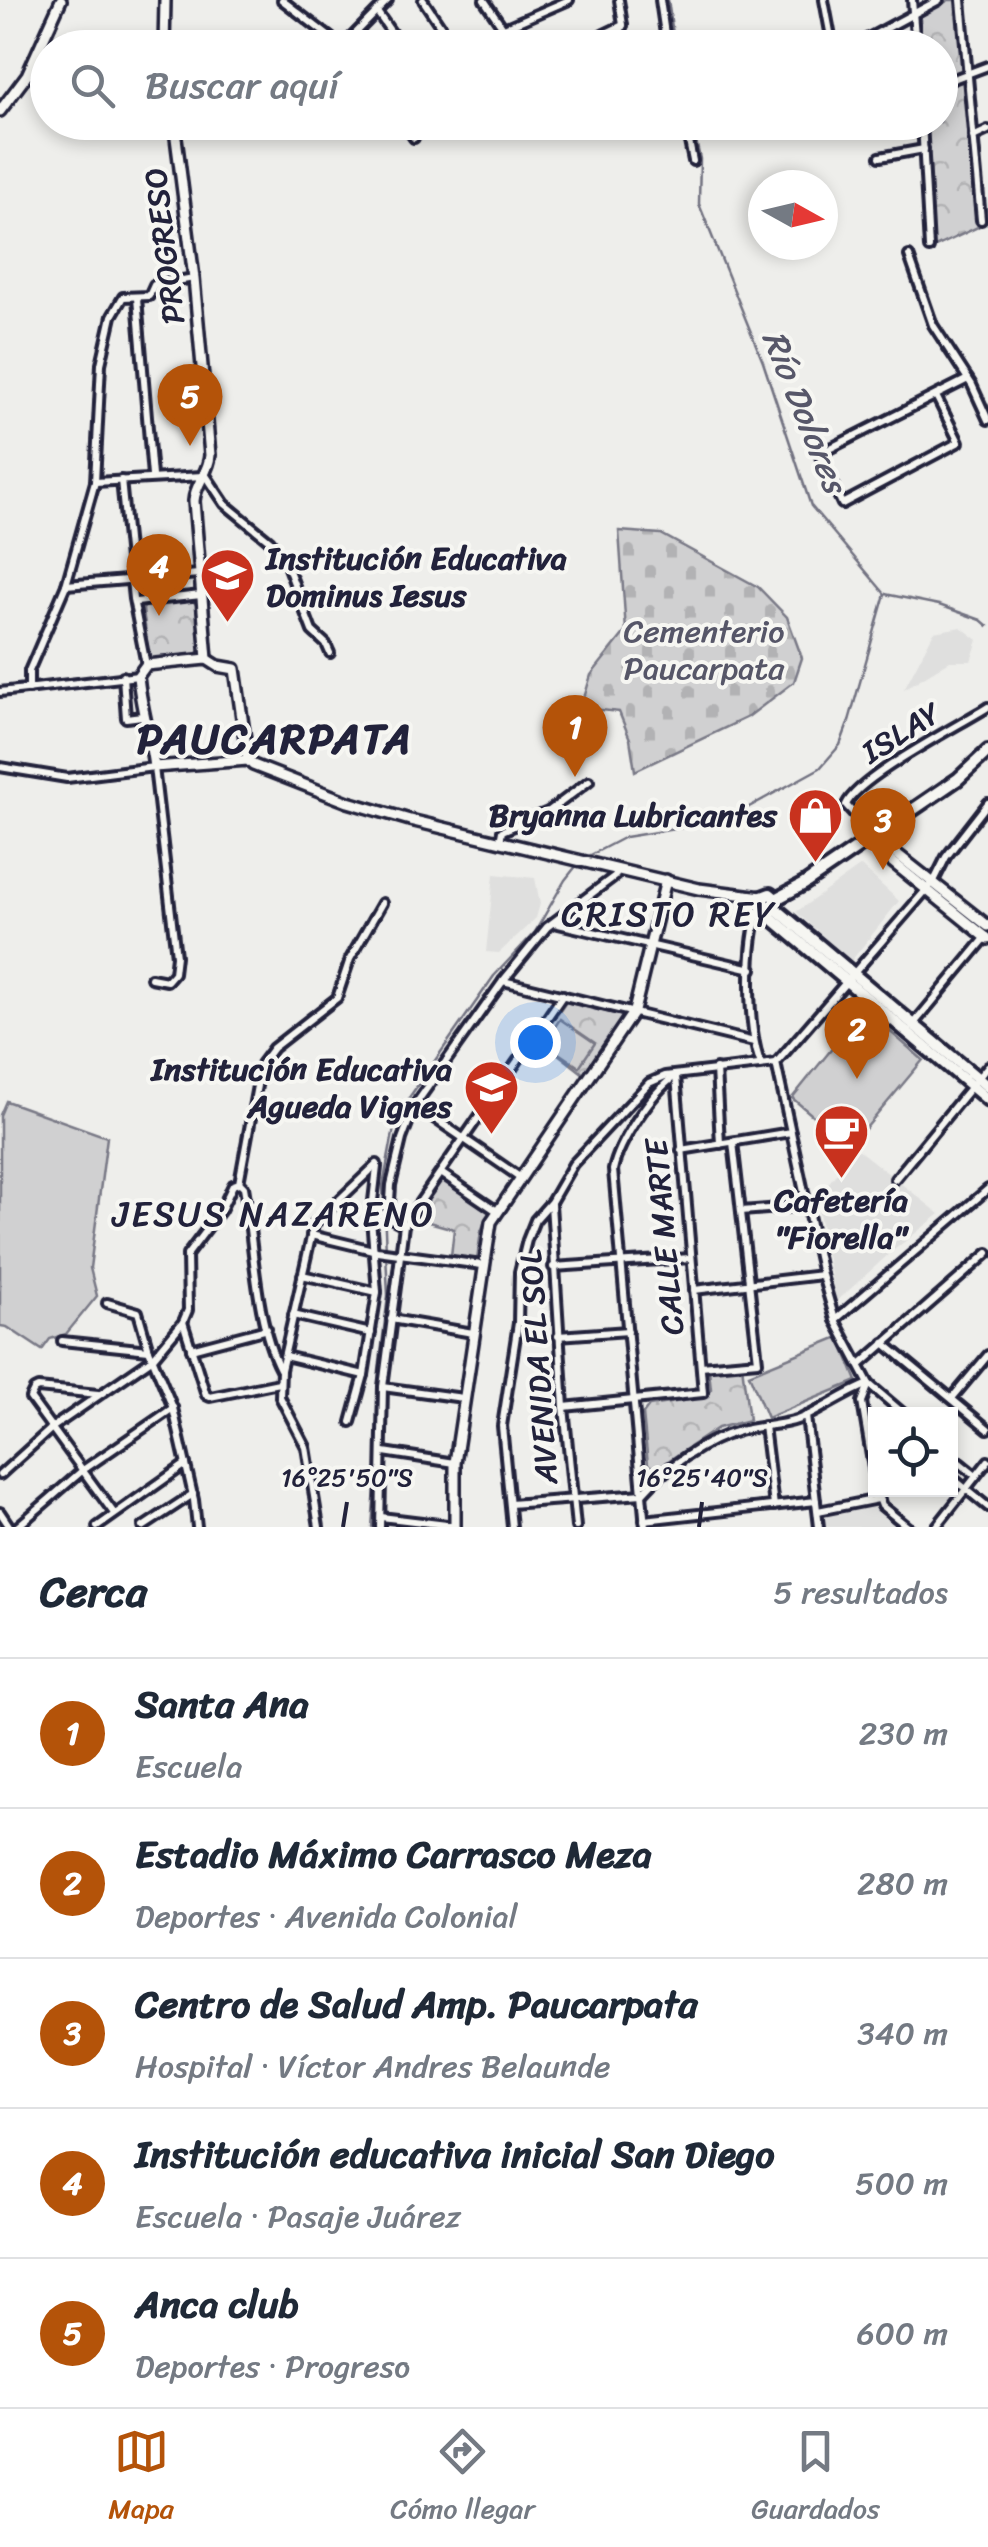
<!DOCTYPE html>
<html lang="es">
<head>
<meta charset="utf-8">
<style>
  body { margin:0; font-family:Sriracha,sans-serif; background:#f6f6f7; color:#1f2937 }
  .controls { position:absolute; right:30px; bottom:30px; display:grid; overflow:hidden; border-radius:0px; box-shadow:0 5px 15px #0003 }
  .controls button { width:90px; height:90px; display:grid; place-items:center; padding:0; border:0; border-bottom:2px solid #e0e1e3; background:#fff; color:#1f2937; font:50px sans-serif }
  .compass { position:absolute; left:748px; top:170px; width:90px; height:90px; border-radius:50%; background:#fff; box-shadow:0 5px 15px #0003; rotate:98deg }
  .you { position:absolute; left:535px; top:1042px; width:35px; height:35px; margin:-25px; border:8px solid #fff; border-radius:50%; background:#1a73e8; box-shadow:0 0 0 15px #1a73e833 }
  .badge { display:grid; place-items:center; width:65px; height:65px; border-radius:50%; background:#b45309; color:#fff; font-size:32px; font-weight:700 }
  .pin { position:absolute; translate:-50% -82px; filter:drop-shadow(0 2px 5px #0008) }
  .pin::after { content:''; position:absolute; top:52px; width:35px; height:30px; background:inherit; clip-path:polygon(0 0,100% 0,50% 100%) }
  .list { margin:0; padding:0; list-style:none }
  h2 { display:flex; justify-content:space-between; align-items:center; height:130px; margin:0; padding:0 40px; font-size:42px }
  h2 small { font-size:32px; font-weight:400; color:#747a83 }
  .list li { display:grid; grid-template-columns:65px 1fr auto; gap:30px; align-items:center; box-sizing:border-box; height:150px; padding:0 40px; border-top:2px solid #e0e1e3 }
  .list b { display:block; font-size:38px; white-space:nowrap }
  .list p { margin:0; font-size:32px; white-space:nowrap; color:#747a83 }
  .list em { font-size:32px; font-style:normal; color:#747a83 }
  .icon { flex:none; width:55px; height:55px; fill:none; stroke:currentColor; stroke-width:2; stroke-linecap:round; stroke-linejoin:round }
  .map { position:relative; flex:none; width:988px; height:1527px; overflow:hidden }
  .search { position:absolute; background:#fff; box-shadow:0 5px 15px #0003; left:30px; right:30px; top:30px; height:110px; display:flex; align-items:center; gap:25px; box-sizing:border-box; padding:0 35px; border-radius:55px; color:#747a83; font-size:38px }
  .sheet { height:880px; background:#fff }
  nav { display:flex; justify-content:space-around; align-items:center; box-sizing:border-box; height:140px; border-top:2px solid #e0e1e3; background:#fff; font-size:28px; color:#747a83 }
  nav a { display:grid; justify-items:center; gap:5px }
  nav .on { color:#b45309 }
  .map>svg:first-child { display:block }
</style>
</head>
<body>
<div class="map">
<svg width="988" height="1527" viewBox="0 0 988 1527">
  <defs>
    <pattern id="cemetery-stones" width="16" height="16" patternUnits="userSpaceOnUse" patternTransform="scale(2.5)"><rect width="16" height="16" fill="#d0d0d1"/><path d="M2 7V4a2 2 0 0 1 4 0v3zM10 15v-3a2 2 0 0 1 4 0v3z" fill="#b2b2b4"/></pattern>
    <pattern id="park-crowns" width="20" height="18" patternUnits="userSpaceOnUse" patternTransform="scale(2.5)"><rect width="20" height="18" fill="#d0d0d1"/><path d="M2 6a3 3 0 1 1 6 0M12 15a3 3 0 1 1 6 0" fill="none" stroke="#b2b2b4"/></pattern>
  </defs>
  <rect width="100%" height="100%" fill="#eeeeeb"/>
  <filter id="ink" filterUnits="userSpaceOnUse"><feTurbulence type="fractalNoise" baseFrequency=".01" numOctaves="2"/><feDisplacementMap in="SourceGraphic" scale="20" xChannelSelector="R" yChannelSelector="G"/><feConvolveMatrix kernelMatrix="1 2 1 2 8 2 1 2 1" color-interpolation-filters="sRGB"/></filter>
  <g filter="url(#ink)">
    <g fill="#dfdfde">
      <path d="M961,627L978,640L971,661H950L904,689L934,632Z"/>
      <path d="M861,866L899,901L851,961L796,912Z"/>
      <path d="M494,874L535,878L540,904L536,918L499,953L486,952Z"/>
      <path d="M857,1149L940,1214L890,1253L836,1302L816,1198Z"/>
      <path d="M872,1502L899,1527H824L822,1511Z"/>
    </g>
    <path fill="url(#cemetery-stones)" stroke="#797986" stroke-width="2.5" d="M619,531L661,534L758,587L787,617L802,658L794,682L748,717L635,771L630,739L619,712L581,708L591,675L626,631Z"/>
    <g fill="url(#park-crowns)" stroke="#797986" stroke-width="2.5">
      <path d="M949,0H959L978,227L933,248L926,123L940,122V48L921,47L920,17Z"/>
      <path d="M192,600L197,605L201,649L197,655L149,660L143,609L146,605Z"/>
      <path d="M566,1002L624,1016L585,1075L540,1040Z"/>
      <path d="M442,1178L490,1211L481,1231L477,1260L451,1256L454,1229L414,1218Z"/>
      <path d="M742,1365L749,1420L718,1428L656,1469L648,1464L643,1414L649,1406L708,1397L711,1389L709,1370Z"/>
    </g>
    <g fill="#d0d0d1" stroke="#797986" stroke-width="2.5">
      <path d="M864,1009L923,1060L850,1147L792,1098Z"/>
      <path d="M560,1019L595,1043L579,1067L544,1043Z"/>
      <path d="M6,1101L107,1137L90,1268L97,1296L66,1334L50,1339L42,1350L7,1327L0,1326V1115Z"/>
      <path d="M839,1337L857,1381L767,1418L749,1374Z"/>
    </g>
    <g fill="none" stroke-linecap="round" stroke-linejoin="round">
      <g stroke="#727281" stroke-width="2.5">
        <path d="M668,0L675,48"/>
        <path d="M692,122L700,159L699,204L763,362L811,506L885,594L939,605L981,620L988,626"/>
        <path d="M583,859L625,837L712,823L749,807L820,768L840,745L849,721L885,594"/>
        <path d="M372,1527L378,1450L379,1370L388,1296L383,1186L394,1128L406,1102L494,976L535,932L565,880L577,865"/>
      </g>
      <defs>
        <g id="street">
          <path d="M282,0L344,48"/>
          <path d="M423,0L455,48"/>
          <path d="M484,0L517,48"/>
          <path d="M660,0L667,48"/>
          <path d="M824,0L833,48"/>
          <path d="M912,0L916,48"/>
          <path d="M961,0L981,220"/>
          <path d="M377,12L402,48"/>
          <path d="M504,28L569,0"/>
          <path d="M352,48L348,41L388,0"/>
          <path d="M575,48L623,25"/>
          <path d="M613,48L623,25L619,0"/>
          <path d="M850,48L939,0"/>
          <path d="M940,84L988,66"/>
          <path d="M403,122L414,138"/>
          <path d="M685,122L693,161"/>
          <path d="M922,122L929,248"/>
          <path d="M973,137L988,130"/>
          <path d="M880,157L924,149"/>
          <path d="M909,256L933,325L972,385L988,420"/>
          <path d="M137,298L152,476"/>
          <path d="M936,396L959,442L842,504L819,454L968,379"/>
          <path d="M205,474L225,504L270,541L287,565L312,631L326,644L330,653"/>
          <path d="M121,480L133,599L146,665"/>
          <path d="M95,482L203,476"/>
          <path d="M66,585L199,574"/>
          <path d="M136,602L201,595"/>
          <path d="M123,676L126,718L142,716"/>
          <path d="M29,689V671L66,585L95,482L101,364L112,316L123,297L149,296L154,285L194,278"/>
          <path d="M0,692L138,676"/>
          <path d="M0,767L67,778L154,767L176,956L174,973L167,981L151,978"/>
          <path d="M874,836L846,805C857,778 958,726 988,707"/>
          <path d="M500,842L502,831L548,812L589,781"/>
          <path d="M760,909C746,939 747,1033 761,1064"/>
          <path d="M554,923L752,969"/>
          <path d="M503,981L754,1042"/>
          <path d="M912,1026L987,936"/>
          <path d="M776,1063L822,1275L835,1320L869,1384L862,1402L876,1486"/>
          <path d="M776,1063L934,881L946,857L988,803"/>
          <path d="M716,1069L720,1144"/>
          <path d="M415,1105L521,1178"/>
          <path d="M681,1150L791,1132"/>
          <path d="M441,1173L497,1211"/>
          <path d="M895,1179L988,1066"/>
          <path d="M240,1183L244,1187C254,1241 255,1322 280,1369"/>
          <path d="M551,1204L564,1407L576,1527"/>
          <path d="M741,1211L807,1206"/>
          <path d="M404,1225L389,1217L391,1185L402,1139L415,1105L503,981L547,927L615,876L618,869"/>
          <path d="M311,1235L377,1251L482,1265"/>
          <path d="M553,1267L691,1258"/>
          <path d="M302,1275L377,1292"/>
          <path d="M694,1290L822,1275"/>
          <path d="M107,1303L138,1312L149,1350L173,1408L194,1500L197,1527"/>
          <path d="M293,1315L371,1333"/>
          <path d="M391,1319L473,1333"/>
          <path d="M835,1320L988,1189"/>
          <path d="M183,1322L206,1395L210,1397L279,1383"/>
          <path d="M558,1336L628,1331"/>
          <path d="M62,1341L149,1350"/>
          <path d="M884,1343L988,1429"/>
          <path d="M191,1349L267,1329"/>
          <path d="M285,1356L364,1375"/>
          <path d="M861,1364L988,1253"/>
          <path d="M701,1366L758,1361L733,1142"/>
          <path d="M383,1387L463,1398"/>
          <path d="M98,1394L38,1388L34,1390L30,1398L113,1512"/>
          <path d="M953,1397L988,1355"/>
          <path d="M564,1407L703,1393L676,1076"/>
          <path d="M806,1416L819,1527"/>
          <path d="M351,1422L364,1375L377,1292L371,1218L377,1167"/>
          <path d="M764,1426L774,1506"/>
          <path d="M384,1452L455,1463"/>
          <path d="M950,1455L976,1476"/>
          <path d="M0,1475L53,1427L153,1358L183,1322L188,1310L187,1255L221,1210L233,1185L239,1183L261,1064L273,1048L337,998L350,959L382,903"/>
          <path d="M950,1476L988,1507"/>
          <path d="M876,1490L882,1506L908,1527"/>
          <path d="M510,1504L642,1494C665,1468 705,1440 739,1431C761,1425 786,1426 807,1416C828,1406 846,1393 869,1384L904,1414"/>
          <path d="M818,1511L878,1499"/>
          <path d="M0,1512L10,1527"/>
          <path d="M381,1517L455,1526"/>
          <path d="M644,1520L816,1501"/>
          <path d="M17,1527L83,1470L173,1408"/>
          <path d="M97,1527L186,1464"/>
          <path d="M143,1527L193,1494"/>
          <path d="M319,1527L306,1447L280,1397L281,1370L314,1224L377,1164"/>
          <path d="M380,1527L383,1387L404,1225L563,995"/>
          <path d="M512,1527L502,1426L518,1323L519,1272L527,1240L535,1220L551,1202L573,1164L649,1083L665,1076L776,1063"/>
          <path d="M645,1527L613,1170C619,1142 651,1093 675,1076"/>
          <path d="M936,1527L988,1461"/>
        </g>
        <g id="secondary">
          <path d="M164,48L165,0"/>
          <path d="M0,111L27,75L61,0"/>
          <path d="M174,122L194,278L210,455C209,473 195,483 194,501L207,659"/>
          <path d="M248,760L235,669L218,666L207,659L146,665L138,676C141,709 150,734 154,767L248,760L253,765L348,802L410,820L699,889L762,897"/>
          <path d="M874,836L880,852L988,939"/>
          <path d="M874,836L988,926"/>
          <path d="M455,1527V1463L491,1222L634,1011L666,880"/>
        </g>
        <g id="primary">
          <path d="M776,899L770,894L762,897V910L988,1100"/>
          <path d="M776,899L804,884L958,779L988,751"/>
          <path d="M776,909L988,1087"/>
        </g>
      </defs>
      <use href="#street" stroke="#22223b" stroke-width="14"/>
      <use href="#secondary" stroke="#22223b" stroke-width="16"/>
      <use href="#primary" stroke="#22223b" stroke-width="18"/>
      <use href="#street" stroke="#f6f6f2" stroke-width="6"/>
      <use href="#secondary" stroke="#f6f6f2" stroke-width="9"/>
      <use href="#primary" stroke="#f6f6f2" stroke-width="10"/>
    </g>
  </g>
  <path fill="none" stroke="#22223b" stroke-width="4" d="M343,1527L347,1502M699,1527L702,1502"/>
  <defs>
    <symbol id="school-pin" viewBox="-11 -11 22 30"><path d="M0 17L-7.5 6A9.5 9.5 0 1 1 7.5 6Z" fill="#c8321e" stroke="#f6f6f2"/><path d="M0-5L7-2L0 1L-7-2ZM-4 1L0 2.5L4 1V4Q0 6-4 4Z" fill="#fff"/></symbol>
    <symbol id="shop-pin" viewBox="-11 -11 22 30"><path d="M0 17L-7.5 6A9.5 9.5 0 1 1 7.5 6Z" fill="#c8321e" stroke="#f6f6f2"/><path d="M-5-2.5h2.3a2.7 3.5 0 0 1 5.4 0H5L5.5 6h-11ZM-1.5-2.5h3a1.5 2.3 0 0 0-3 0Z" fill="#fff"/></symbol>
    <symbol id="cafe-pin" viewBox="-11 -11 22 30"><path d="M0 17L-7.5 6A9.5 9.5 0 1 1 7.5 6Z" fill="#c8321e" stroke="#f6f6f2"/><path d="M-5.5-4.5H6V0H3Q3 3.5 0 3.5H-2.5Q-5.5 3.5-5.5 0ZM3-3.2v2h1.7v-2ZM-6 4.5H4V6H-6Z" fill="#fff"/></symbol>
  </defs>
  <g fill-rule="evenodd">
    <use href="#school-pin" x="196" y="544" width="63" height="86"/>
    <use href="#shop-pin" x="784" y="784" width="63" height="86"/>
    <use href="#school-pin" x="460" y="1056" width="63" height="86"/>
    <use href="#cafe-pin" x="810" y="1100" width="63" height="86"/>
  </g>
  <g text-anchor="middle" stroke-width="8" stroke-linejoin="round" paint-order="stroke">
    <g font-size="32" fill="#22223b" stroke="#f6f6f2">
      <text transform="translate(164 246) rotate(-97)" y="11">PROGRESO</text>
      <text transform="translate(901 732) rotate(-32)" y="11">ISLAY</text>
      <text transform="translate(664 1237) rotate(-95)" y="11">CALLE MARTE</text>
      <text transform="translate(538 1367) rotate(-94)" y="11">AVENIDA EL SOL</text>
    </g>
    <g font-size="32" font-weight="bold" fill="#22223b" stroke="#f6f6f2" text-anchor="end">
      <text x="266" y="569" text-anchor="start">Institución Educativa<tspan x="266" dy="37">Dominus Iesus</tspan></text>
      <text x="777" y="826">Bryanna Lubricantes</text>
      <text x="452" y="1080">Institución Educativa<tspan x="452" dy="37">Agueda Vignes</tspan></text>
      <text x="841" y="1211" text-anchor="middle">Cafetería<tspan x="841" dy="37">"Fiorella"</tspan></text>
    </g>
    <g font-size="32" fill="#565668" stroke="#f6f6f2">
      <text x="704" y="642">Cementerio<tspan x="704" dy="37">Paucarpata</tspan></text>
    </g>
    <g font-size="35" font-style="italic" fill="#575769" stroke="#f6f6f2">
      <text transform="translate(805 411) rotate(68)" y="12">Río Dolores</text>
    </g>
    <g font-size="35" letter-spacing="2.5" fill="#22223b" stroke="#f6f6f2">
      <text x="669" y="926">CRISTO REY</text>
      <text x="274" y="1226">JESUS NAZARENO</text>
    </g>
    <g font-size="42" font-weight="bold" letter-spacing="2.5" fill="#22223b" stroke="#f6f6f2">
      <text x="275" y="753">PAUCARPATA</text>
    </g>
  </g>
  <g font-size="25" text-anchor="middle" fill="#22223b" stroke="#f6f6f2" stroke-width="8" stroke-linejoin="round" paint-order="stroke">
    <text x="347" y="1486">16°25'50"S</text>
    <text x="702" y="1486">16°25'40"S</text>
  </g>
</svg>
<div class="controls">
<button><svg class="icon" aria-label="locate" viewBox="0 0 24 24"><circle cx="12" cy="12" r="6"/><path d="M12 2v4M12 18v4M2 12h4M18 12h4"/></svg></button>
</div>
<svg class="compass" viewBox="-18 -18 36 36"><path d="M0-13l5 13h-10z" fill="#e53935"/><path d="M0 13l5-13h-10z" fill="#747a83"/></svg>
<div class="you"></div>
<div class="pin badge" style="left:575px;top:777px">1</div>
<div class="pin badge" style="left:857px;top:1079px">2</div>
<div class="pin badge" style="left:883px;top:870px">3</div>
<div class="pin badge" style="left:159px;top:616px">4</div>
<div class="pin badge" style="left:190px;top:446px">5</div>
<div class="search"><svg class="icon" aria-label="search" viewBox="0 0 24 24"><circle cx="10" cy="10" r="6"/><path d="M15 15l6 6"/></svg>Buscar aquí</div>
</div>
<section class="sheet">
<h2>Cerca<small>5 resultados</small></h2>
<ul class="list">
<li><span class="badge">1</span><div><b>Santa Ana</b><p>Escuela</p></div><em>230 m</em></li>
<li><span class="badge">2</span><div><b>Estadio Máximo Carrasco Meza</b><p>Deportes · Avenida Colonial</p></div><em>280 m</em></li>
<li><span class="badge">3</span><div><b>Centro de Salud Amp. Paucarpata</b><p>Hospital · Víctor Andres Belaunde</p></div><em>340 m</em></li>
<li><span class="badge">4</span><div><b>Institución educativa inicial San Diego</b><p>Escuela · Pasaje Juárez</p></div><em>500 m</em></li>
<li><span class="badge">5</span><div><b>Anca club</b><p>Deportes · Progreso</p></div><em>600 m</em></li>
</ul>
</section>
<nav>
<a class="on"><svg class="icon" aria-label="map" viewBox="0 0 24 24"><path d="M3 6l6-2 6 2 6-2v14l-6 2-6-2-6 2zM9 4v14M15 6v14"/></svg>Mapa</a>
<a><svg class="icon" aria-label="directions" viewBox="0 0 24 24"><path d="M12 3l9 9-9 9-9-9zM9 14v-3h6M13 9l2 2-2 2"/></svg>Cómo llegar</a>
<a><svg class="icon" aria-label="saved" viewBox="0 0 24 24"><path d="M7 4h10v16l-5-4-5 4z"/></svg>Guardados</a>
</nav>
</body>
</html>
